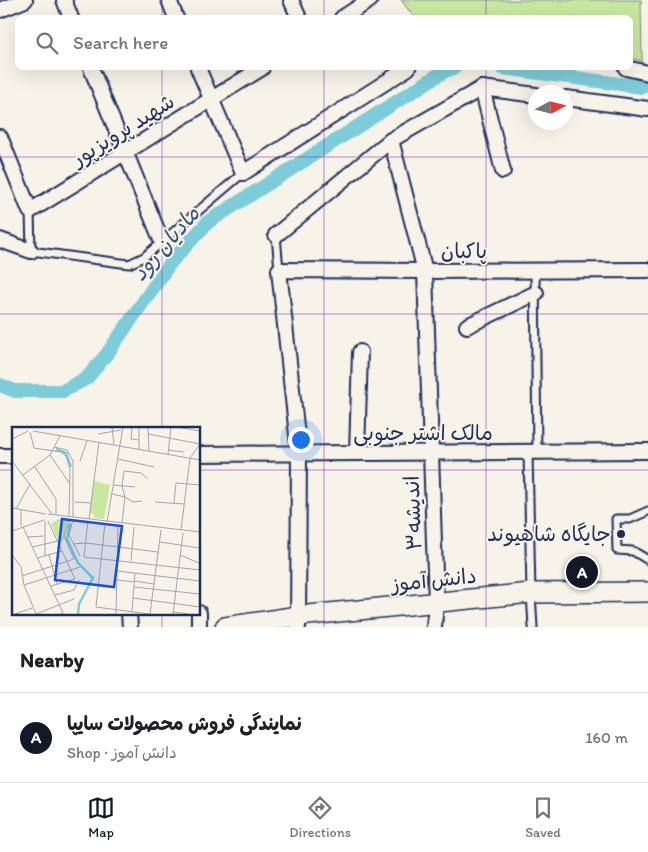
<!DOCTYPE html>
<html lang="en">
<head>
<meta charset="utf-8">
<style>
  body { margin:0; font-family:Itim,"Playpen Sans Arabic",sans-serif; background:#f6f6f6; color:#202124 }
  .compass { position:absolute; left:528px; top:85px; width:45px; height:45px; border-radius:50%; background:#fff; box-shadow:0 5px 20px #0002; rotate:83deg }
  .you { position:absolute; left:300px; top:439px; width:18px; height:18px; margin:-12px; border:4px solid #fff; border-radius:50%; background:#1a73e8; box-shadow:0 0 0 8px #1a73e833 }
  .badge { display:grid; place-items:center; width:32px; height:32px; border-radius:50%; background:#111827; color:#fff; font-size:16px; font-weight:700 }
  .pin { position:absolute; translate:-50% -50%; border:2px solid #fff; box-shadow:0 1px 5px #0006 }
  .list { margin:0; padding:0; list-style:none }
  h2 { display:flex; justify-content:space-between; align-items:center; height:65px; margin:0; padding:0 20px; font-size:21px }
  h2 small { font-size:16px; font-weight:400; color:#757577 }
  .list li { display:grid; grid-template-columns:32px 1fr auto; gap:15px; align-items:center; box-sizing:border-box; height:90px; padding:0 20px; border-top:1px solid #e0e0e0 }
  .list b { display:block; font-size:19px; white-space:nowrap }
  .list p { margin:0; font-size:16px; white-space:nowrap; color:#757577 }
  .list em { font-size:16px; font-style:normal; color:#757577 }
  .icon { flex:none; width:28px; height:28px; fill:none; stroke:currentColor; stroke-width:2; stroke-linecap:round; stroke-linejoin:round }
  .map { position:relative; flex:none; width:648px; height:627px; overflow:hidden }
  .search { position:absolute; background:#fff; box-shadow:0 5px 20px #0002; left:15px; right:15px; top:15px; height:55px; display:flex; align-items:center; gap:12px; box-sizing:border-box; padding:0 18px; border-radius:8px; color:#757577; font-size:19px }
  .sheet { height:155px; background:#fff }
  nav { display:flex; justify-content:space-around; align-items:center; box-sizing:border-box; height:70px; border-top:1px solid #e0e0e0; background:#fff; font-size:14px; color:#757577 }
  nav a { display:grid; justify-items:center; gap:2px }
  nav .on { color:#111827 }
  .map>svg:first-child { display:block }
</style>
</head>
<body>
<div class="map">
<svg width="648" height="627" viewBox="0 0 648 627">
  <rect width="100%" height="100%" fill="#f7f3e8"/>
  <filter id="ink" filterUnits="userSpaceOnUse"><feTurbulence type="fractalNoise" baseFrequency=".02" numOctaves="2"/><feDisplacementMap in="SourceGraphic" scale="10" xChannelSelector="R" yChannelSelector="G"/><feConvolveMatrix kernelMatrix="1 2 1 2 8 2 1 2 1" color-interpolation-filters="sRGB"/></filter>
  <g filter="url(#ink)">
    <path fill="#c8e79f" stroke="#728b7e" d="M401,0H641L642,61L631,58L630,18L414,17Z"/>
    <g fill="none" stroke-linecap="round" stroke-linejoin="round">
      <g stroke="#7dccd9" stroke-width="14">
        <path d="M502,68L642,87"/>
        <path d="M0,385L15,391H63L87,378L107,354L171,262L208,222L443,72L454,68"/>
      </g>
      <defs>
        <g id="lane">
          <path d="M30,211L31,251L129,264L144,257L243,173"/>
          <path d="M276,235L279,270"/>
          <path d="M535,271L537,452"/>
          <path d="M528,452L531,593L533,627"/>
          <path d="M648,511L630,519H616L617,550L633,551L648,560"/>
        </g>
        <g id="street">
          <path d="M64,0L71,18"/>
          <path d="M169,0L176,18"/>
          <path d="M291,0L299,18"/>
          <path d="M0,10L25,0"/>
          <path d="M342,18L370,0"/>
          <path d="M91,68L162,242"/>
          <path d="M198,68L243,173L408,68"/>
          <path d="M626,68L648,73"/>
          <path d="M482,88L503,171"/>
          <path d="M566,98L648,109"/>
          <path d="M0,137L30,211L262,68"/>
          <path d="M391,140L425,271L436,603L434,627"/>
          <path d="M276,235L391,140L482,88L536,95"/>
          <path d="M0,240L31,251"/>
          <path d="M467,326L536,293"/>
          <path d="M357,453L360,352"/>
          <path d="M199,454L648,451"/>
          <path d="M0,456H14"/>
          <path d="M129,613L130,627"/>
          <path d="M199,613V627"/>
          <path d="M298,627L299,454L279,270L425,271L648,270"/>
        </g>
        <path id="secondary" d="M225,627L298,616L531,593L648,592"/>
      </defs>
      <use href="#lane" stroke="#1b2f5e" stroke-width="11"/>
      <use href="#street" stroke="#1b2f5e" stroke-width="18"/>
      <use href="#secondary" stroke="#1b2f5e" stroke-width="22"/>
      <use href="#lane" stroke="#f7f3e8" stroke-width="7"/>
      <use href="#street" stroke="#f7f3e8" stroke-width="14"/>
      <use href="#secondary" stroke="#f7f3e8" stroke-width="19"/>
    </g>
  </g>
  <path fill="none" stroke="#7b2cbf" stroke-width="1" stroke-opacity="0.55" d="M162,0V18M324,0V18M486,0V18M162,68V428M324,68V627M486,68V627M0,157H648M0,314H648M0,470H14M199,470H648M162,613V627"/>
  <circle fill="#1b2f5e" stroke="#f7f3e8" stroke-width="2" cx="621" cy="534" r="5"/>
  <g text-anchor="middle" stroke-width="4" stroke-linejoin="round" paint-order="stroke">
    <g font-size="21" fill="#1b2f5e" stroke="#f7f3e8">
      <text transform="translate(123 130) rotate(-32)" y="7">شهید پرویزپور</text>
      <text x="464" y="258">پاکبان</text>
      <text x="423" y="440">مالک اشتر جنوبی</text>
      <text transform="translate(413 513) rotate(-92)" y="7">اندیشه۳</text>
      <text transform="translate(434 580) rotate(-6)" y="7">دانش آموز</text>
    </g>
    <g font-size="21" fill="#1b2f5e" stroke="#f7f3e8" text-anchor="end">
      <text x="611" y="541">جایگاه شاهیوند</text>
    </g>
    <g font-size="22" font-style="italic" fill="#34567d" stroke="#f7f3e8">
      <text transform="translate(165 243) rotate(-49)" y="8">مادیان رود</text>
    </g>
  </g>
  <g transform="translate(12 427)">
    <rect width="188" height="188" fill="#f7f3e8"/>
    <path d="M82,54L98,58L92,92L82,91V87H78ZM46,92L56,93L52,113L47,115L39,97Z" fill="#c8e79f"/>
    <path fill="none" stroke="#7dccd9" stroke-width="2.5" d="M44,22L54,26L59,40M58,97L55,112L66,136L81,151L67,177L66,187"/>
    <path fill="none" stroke="#9fa5b1" stroke-width="1" d="M100,0L102,18M120,0L119,12L127,13M127,0V22M136,0L137,24M164,0L188,4M21,4L188,33M18,5L22,21L49,25L54,29L58,42L57,89M86,7L109,3M136,7L188,17M0,12L16,4M42,20L55,23L61,34V90M156,23L172,25M156,27L159,0M38,28L58,57M106,32L142,40M0,34L40,87M68,34L75,14M23,40L44,72V88M11,48L38,28L48,9M101,58L123,60M100,67L113,70L110,96M130,74L121,75L113,70L110,59L112,44L129,46L136,52M63,75L79,76M143,75L172,77M162,76L164,56L188,58M0,81L34,87M4,82L18,57M36,87L188,105M61,92L57,108L68,129M77,92L87,15M36,94L63,152L39,159M76,94L72,130L188,143M95,95L111,0M93,96L84,180L137,187M9,99V83M11,100L51,186L48,187M169,103L178,31L188,17M0,104L32,93M15,110L32,109M148,115L188,121M61,117L74,116L146,125M20,120L46,114M0,128L9,140L12,158L24,187M37,128L45,157M168,128L187,136M33,129V94M25,131L50,124M119,134L122,100M105,144L188,154M10,149L62,132L52,109L58,92M105,153L123,155M123,154L142,157M12,158L68,140M122,160L188,167M43,168L62,163L67,153M121,171L188,180M120,184L123,146M161,185L176,187M3,187L20,181M24,187L62,172M104,187L106,98M138,187L149,103M161,187L171,106"/>
    <path fill="#1d4ed8" fill-opacity="0.15" stroke="#1d4ed8" stroke-width="2.5" d="M50,92L110,99L102,160L43,153Z"/>
    <rect width="188" height="188" fill="none" stroke="#1b2f5e" stroke-width="2.5"/>
  </g>
</svg>
<svg class="compass" viewBox="-18 -18 36 36"><path d="M0-13l5 13h-10z" fill="#e53935"/><path d="M0 13l5-13h-10z" fill="#757577"/></svg>
<div class="you"></div>
<div class="pin badge" style="left:582px;top:572px">A</div>
<div class="search"><svg class="icon" aria-label="search" viewBox="0 0 24 24"><circle cx="10" cy="10" r="6"/><path d="M15 15l6 6"/></svg>Search here</div>
</div>
<section class="sheet">
<h2>Nearby<small></small></h2>
<ul class="list">
<li><span class="badge">A</span><div><b>نمایندگی فروش محصولات سایپا</b><p>Shop · دانش آموز</p></div><em>160 m</em></li>
</ul>
</section>
<nav>
<a class="on"><svg class="icon" aria-label="map" viewBox="0 0 24 24"><path d="M3 6l6-2 6 2 6-2v14l-6 2-6-2-6 2zM9 4v14M15 6v14"/></svg>Map</a>
<a><svg class="icon" aria-label="directions" viewBox="0 0 24 24"><path d="M12 3l9 9-9 9-9-9zM9 14v-3h6M13 9l2 2-2 2"/></svg>Directions</a>
<a><svg class="icon" aria-label="saved" viewBox="0 0 24 24"><path d="M7 4h10v16l-5-4-5 4z"/></svg>Saved</a>
</nav>
</body>
</html>
